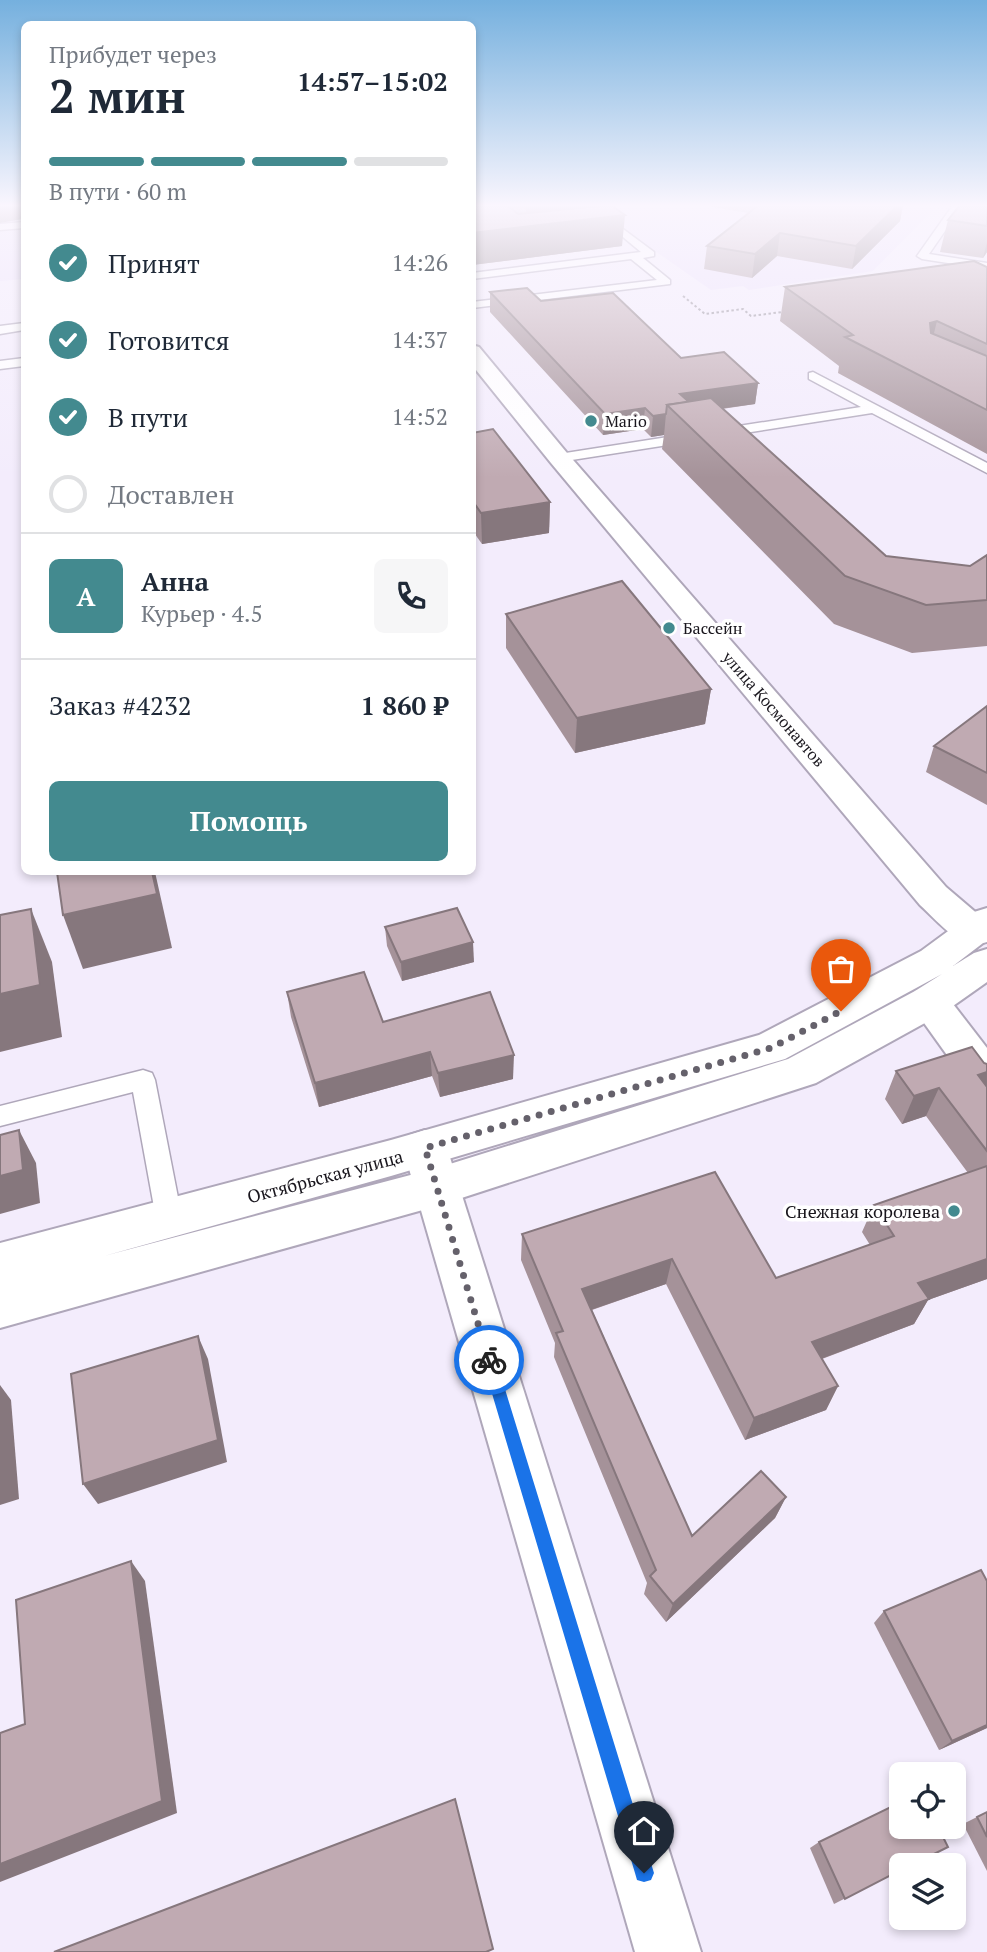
<!DOCTYPE html>
<html lang="ru">
<head>
<meta charset="utf-8">
<style>
	body { margin:0; font-family:"PT Serif",serif; background:#f6f6f7; color:#1f2937; height:100vh; display:flex; flex-direction:column; font-size:26px; white-space:nowrap }
	* { box-sizing:border-box; margin:0 }
	p { font-size:23px; color:#747a83 }
	.icon { flex:none; width:38px; height:38px; fill:none; stroke:currentColor; stroke-width:2; stroke-linecap:round; stroke-linejoin:round }
	.map { position:relative; flex:1; overflow:hidden }
	.sheet { position:absolute; left:21px; top:21px; width:455px; height:854px; display:flex; flex-direction:column; background:#fff; border-radius:10px; box-shadow:0 4px 10px #0003 }
	.sheet>* { flex:none }
	.tools { position:absolute; left:889px; top:1762px; display:grid; gap:14px }
	.tools a { display:grid; place-items:center; width:77px; height:77px; border-radius:10px; background:#fff; box-shadow:0 4px 10px #0003; font-size:35px }
	.pin { position:absolute; display:grid; place-items:center; width:60px; height:60px; color:#fff; margin:-72px -30px; border-radius:50% 50% 50% 0; rotate:-45deg; box-shadow:0 0 7px #0007 }
	.pin .icon { rotate:45deg }
	.courier { position:absolute; display:grid; place-items:center; width:70px; height:70px; margin:-35px; border:5px solid #1a73e8; border-radius:50%; background:#fff; color:#222; box-shadow:0 2px 9px #0007 }
	.head em { font-style:normal; font-weight:600 }
	.head div { display:flex; flex-direction:column-reverse }
	.head { display:flex; align-items:center; justify-content:space-between; height:119px; padding:0 28px }
	h1 { font-size:46px; font-weight:600; line-height:52px }
	.bar { display:grid; grid-template-columns:repeat(4,1fr); gap:10px 7px; align-content:center; height:84px; padding:0 28px }
	.bar i { height:9px; border-radius:5px; background:#e0e1e3 }
	.bar .active { background:#438a8f }
	.bar p { grid-column:span 4 }
	.line { display:flex; align-items:center; gap:18px; padding:0 28px; border-top:2px solid #e0e1e3 }
	.line div { flex:1 }
	.round { display:grid; place-items:center; flex:none; width:74px; height:74px; border-radius:10px; background:#f6f6f7 }
	ol { padding:0 28px; list-style:none }
	li { display:flex; align-items:center; gap:21px; height:77px }
	li p { margin-inline-start:auto }
	li .icon { padding:7px; border-radius:50%; background:#438a8f; color:#fff; stroke-width:4 }
	li:last-child { color:#747a83 }
	li i { width:38px; height:38px; border:4px solid #e0e1e3; border-radius:50% }
	.primary-button { display:flex; gap:14px; margin-top:auto; padding:14px 28px }
	.primary-button a { flex:1; height:80px; border-radius:10px; background:#438a8f; color:#fff; font-size:28px; font-weight:600; line-height:80px; text-align:center }
	.map>svg:first-child { display:block }
	.built { fill:#eadffa }
	.lines { fill:none; stroke-linecap:round; stroke-linejoin:round }
	.lane-casing { stroke:#afa7ba; stroke-width:3 }
	.street-casing { stroke:#afa7ba; stroke-width:4 }
	.secondary-casing { stroke:#afa7ba; stroke-width:4 }
	.path { stroke:#908b96; stroke-width:2; stroke-dasharray:2.5 2.5; stroke-linecap:butt }
	.lane { fill:#fff; fill-rule:evenodd }
	.street { fill:#fff; fill-rule:evenodd }
	.secondary { fill:#fff; fill-rule:evenodd }
	.wall { fill:#a59299 }
	.shaded-wall { fill:#86777d }
	.building { fill:#c0aab2; stroke:#86777d; stroke-width:2 }
	.route { fill:#1a73e8 }
	.done { stroke:#65616b; stroke-width:7; stroke-dasharray:0 12.6 }
	.poi-dot { fill:#438a8f; stroke:#fff; stroke-width:2.5 }
	.labels { text-anchor:middle; dominant-baseline:central; stroke-width:7; stroke-linejoin:round; paint-order:stroke }
	.far-poi-label { font-size:16px; fill:#19161d; stroke:#fff; text-anchor:start }
	.far-street-label { font-size:16px; fill:#19161d; stroke:#fff }
	.street-label { font-size:18px; fill:#19161d; stroke:#fff }
	.poi-label { font-size:18px; fill:#19161d; stroke:#fff; text-anchor:end }
</style>
</head>
<body>
<div class="map">
<svg width="987" height="1952" viewBox="0 0 987 1952">
	<rect width="100%" height="100%" fill="#f3ecfc"/>
	<g class="built">
		<polygon points="589,205 938,205 873,271 749,290 743,286 711,290"/>
		<polygon points="24,227 24,279 0,281 0,229"/>
	</g>
	<g class="lines">
		<defs>
			<g id="lane">
				<polygon points="953,205 963,205 929,254 987,263 987,269 922,259 917,256"/>
				<polygon points="24,222 24,228 0,230 0,224"/>
				<polygon points="619,226 654,252 654,256 643,258 670,280 670,284 472,308 472,302 657,280 631,259 472,279 472,273 641,252 617,232 596,235 591,232"/>
				<polygon points="24,323 24,330 0,334 0,326"/>
				<polygon points="24,358 24,366 0,369 0,361"/>
				<polygon points="813,372 987,463 987,473 872,413 559,462 552,458 559,454 861,407 809,379 809,373"/>
				<polygon points="143,1070 152,1073 155,1080 182,1218 178,1226 169,1230 160,1226 156,1218 133,1092 0,1126 0,1106"/>
			</g>
			<g id="street">
				<path d="M 472,345 L 479,347 L 567,453 L 946,887 L 987,922 L 987,942 C 959,950 940,923 920,905 L 551,463 L 472,365 Z"/>
				<polygon points="929,987 943,991 987,1048 987,1095 972,1090 909,1002 915,991"/>
				<polygon points="425,1130 440,1135 447,1148 701,1952 635,1952 403,1148 410,1135"/>
			</g>
			<path id="secondary" d="M 987,908 L 987,940 L 953,966 L 974,953 L 987,949 L 987,982 L 943,1013 L 816,1083 L 437,1206 L 0,1328 L 0,1243 L 391,1140 L 759,1035 L 921,951 L 974,912 ZM 942,974 L 915,991 L 788,1059 L 437,1168 L 104,1256 L 391,1176 L 785,1059 Z"/>
		</defs>
		<use href="#lane" class="lane-casing"/>
		<use href="#street" class="street-casing"/>
		<use href="#secondary" class="secondary-casing"/>
		<polyline class="path" points="683,296 705,314 743,309 751,316 782,312"/>
		<use href="#lane" class="lane"/>
		<use href="#street" class="street"/>
		<use href="#secondary" class="secondary"/>
	</g>
	<g class="wall">
		<polygon points="472,205 599,205 622,246 472,265"/>
		<polygon points="711,205 903,205 900,221 852,269 777,256 752,278 704,269 707,246 749,213 711,207"/>
		<polygon points="987,205 987,252 983,258 940,252 948,220"/>
		<polygon points="987,267 987,454 838,373 839,366 780,321 785,287"/>
		<polygon points="490,292 541,301 681,358 758,383 755,404 722,409 886,556 970,566 987,555 987,646 912,653 834,624 662,449 664,435 651,437 643,429 603,435 490,312"/>
		<polygon points="472,433 550,502 549,533 482,544 472,530"/>
		<polygon points="506,614 711,689 705,724 575,753 506,648"/>
		<polygon points="987,706 987,805 926,772 934,746"/>
		<polygon points="385,927 474,962 402,981 387,946"/>
		<polygon points="287,992 383,1022 513,1079 440,1097 432,1076 319,1107 291,1017"/>
		<polygon points="984,1063 987,1064 987,1279 928,1300 914,1324 822,1359 838,1386 826,1410 745,1440 666,1284 592,1310 692,1536 786,1497 775,1518 666,1622 644,1594 647,1583 554,1357 555,1343 521,1260 522,1234 715,1172 776,1278 870,1245 862,1232 874,1205 968,1173 926,1116 902,1124 885,1099 896,1071"/>
		<polygon points="884,1611 987,1728 939,1750 874,1623"/>
		<polygon points="987,1812 987,1871 963,1824"/>
		<polygon points="819,1842 901,1870 834,1904 810,1848"/>
	</g>
	<g class="shaded-wall">
		<polygon points="0,205 21,205 23,219 0,223"/>
		<polygon points="526,205 599,205 598,218 625,215 622,246 472,265 472,233 526,226"/>
		<polygon points="898,205 903,205 900,221 852,269 856,246"/>
		<polygon points="780,233 777,256 752,278 755,254"/>
		<polygon points="987,242 987,252 983,258"/>
		<polygon points="937,321 928,357 930,323"/>
		<polygon points="758,383 755,404 696,412 680,394"/>
		<polygon points="645,408 643,429 603,435 605,414"/>
		<polygon points="666,414 664,435 651,437 653,416"/>
		<polygon points="550,502 549,533 482,544 481,513"/>
		<polygon points="711,689 705,724 575,753 577,718"/>
		<polygon points="152,872 155,872 172,948 83,969 63,915"/>
		<polygon points="31,909 52,962 62,1037 0,1052 0,994"/>
		<polygon points="473,942 474,962 402,981 401,962"/>
		<polygon points="430,1052 432,1076 319,1107 315,1083"/>
		<polygon points="514,1055 513,1079 440,1097 438,1073"/>
		<polygon points="987,1072 987,1090 978,1075"/>
		<polygon points="939,1088 926,1116 902,1124 914,1096"/>
		<polygon points="19,1130 36,1163 40,1203 0,1214 0,1176"/>
		<polygon points="672,1259 666,1284 579,1314 582,1289"/>
		<polygon points="987,1259 987,1279 928,1300 914,1324 802,1366 812,1342 918,1283"/>
		<polygon points="198,1336 208,1359 227,1462 98,1504 83,1484"/>
		<polygon points="0,1385 11,1400 19,1499 0,1505"/>
		<polygon points="838,1386 826,1410 745,1440 754,1418"/>
		<polygon points="786,1497 775,1518 666,1622 673,1604"/>
		<polygon points="131,1561 145,1581 177,1813 0,1882 0,1864"/>
		<polygon points="987,1725 987,1728 939,1750 952,1741"/>
	</g>
	<g class="building">
		<polygon points="472,205 507,205 518,214 611,205 625,215 472,233"/>
		<polygon points="759,205 898,205 856,246 780,233 755,254 707,246"/>
		<polygon points="960,205 987,205 987,226 948,220"/>
		<polygon points="974,261 987,267 987,344 937,321 930,323 931,333 987,356 987,410 845,337 853,335 785,287"/>
		<polygon points="527,288 541,301 613,293 681,358 724,352 758,383 680,394 689,402 667,405 666,414 653,416 645,408 605,414 490,292"/>
		<polygon points="711,398 886,556 970,566 987,555 987,600 926,605 845,576 667,405"/>
		<polygon points="493,429 550,502 481,513 472,500 472,433"/>
		<polygon points="622,581 711,689 577,718 506,614"/>
		<polygon points="987,706 987,773 934,746"/>
		<polygon points="57,872 152,872 157,894 63,915"/>
		<polygon points="457,908 473,942 401,962 385,927"/>
		<polygon points="31,909 40,985 0,994 0,915"/>
		<polygon points="364,972 383,1022 490,992 514,1055 438,1073 430,1052 315,1083 287,992"/>
		<polygon points="972,1047 984,1063 987,1064 987,1072 978,1075 987,1087 987,1151 939,1088 914,1096 896,1071"/>
		<polygon points="19,1130 23,1170 0,1176 0,1135"/>
		<polygon points="987,1166 987,1259 918,1283 929,1299 812,1342 838,1386 754,1418 672,1259 582,1289 692,1536 761,1471 786,1497 673,1604 650,1576 656,1570 556,1333 563,1331 522,1234 715,1172 776,1278 894,1236 874,1205"/>
		<polygon points="198,1336 218,1440 83,1484 71,1374"/>
		<polygon points="131,1561 162,1801 0,1864 0,1733 25,1724 16,1600"/>
		<polygon points="981,1570 987,1581 987,1725 952,1741 884,1611"/>
		<polygon points="455,1799 493,1949 486,1952 54,1952"/>
		<polygon points="901,1802 901,1827 938,1827 948,1847 910,1866 901,1866 901,1870 845,1899 819,1842"/>
		<polygon points="987,1812 987,1837 977,1817"/>
	</g>
	<linearGradient id="sky" x2="0" y2="1"><stop stop-color="#75b0de"/><stop offset="0.43" stop-color="#faf6fe"/><stop offset="1" stop-color="#faf6fe" stop-opacity="0"/></linearGradient>
	<rect width="987" height="478" fill="url(#sky)"/>
	<polygon class="route" points="489,1353 496,1360 654,1873 651,1880 644,1882 637,1880 635,1873 482,1360"/>
	<g class="lines">
		<polyline class="done" points="489,1360 425,1148 771,1048 841,1011"/>
	</g>
	<g class="poi-dot">
		<circle cx="591" cy="421" r="7"/>
		<circle cx="669" cy="628" r="7"/>
		<circle cx="954" cy="1211" r="7"/>
	</g>
	<g class="labels">
		<g class="far-poi-label">
			<text x="605" y="421">Mario</text>
			<text x="683" y="628">Бассейн</text>
		</g>
		<g class="far-street-label">
			<text transform="translate(774 709) rotate(49)">улица Космонавтов</text>
		</g>
		<g class="street-label">
			<text transform="translate(325 1176) rotate(-15)">Октябрьская улица</text>
		</g>
		<g class="poi-label">
			<text x="940" y="1211">Снежная королева</text>
		</g>
	</g>
</svg>
<div class="tools">
<a><svg class="icon" aria-label="locate" viewBox="0 0 24 24"><circle cx="12" cy="12" r="6"/><path d="M12 2v4M12 18v4M2 12h4M18 12h4"/></svg></a>
<a><svg class="icon" aria-label="layers" viewBox="0 0 24 24"><path d="M12 4l9 5-9 5-9-5zM3 14l9 5 9-5"/></svg></a>
</div>
<div class="pin" style="left:841px;top:1011px;background:#ea580c"><svg class="icon" aria-label="bag" viewBox="0 0 24 24"><path d="M5 8h14l-1 12H6zM9 8a3 3 0 0 1 6 0"/></svg></div>
<div class="pin" style="left:644px;top:1873px;background:#1f2937"><svg class="icon" aria-label="home" viewBox="0 0 24 24"><path d="M3 11l9-7 9 7M6 9v11h12V9"/></svg></div>
<div class="courier" style="left:489px;top:1360px"><svg class="icon" aria-label="bike" viewBox="0 0 24 24"><circle cx="6" cy="16" r="4"/><circle cx="18" cy="16" r="4"/><path d="M6 16l4-8h5l3 8M10 8l3 8H6M13 5h3"/></svg></div>
<section class="sheet">
<div class="head"><div><h1>2 мин</h1><p>Прибудет через</p></div><em>14:57–15:02</em></div>
<div class="bar"><i class="active"></i><i class="active"></i><i class="active"></i><i></i><p>В пути · 60 m</p></div>
<ol>
<li><svg class="icon" aria-label="check" viewBox="0 0 24 24"><path d="M5 12l5 5 9-10"/></svg>Принят<p>14:26</p></li>
<li><svg class="icon" aria-label="check" viewBox="0 0 24 24"><path d="M5 12l5 5 9-10"/></svg>Готовится<p>14:37</p></li>
<li><svg class="icon" aria-label="check" viewBox="0 0 24 24"><path d="M5 12l5 5 9-10"/></svg>В пути<p>14:52</p></li>
<li><i></i>Доставлен</li>
</ol>
<div class="line" style="height:126px"><b class="round" style="background:#438a8f;color:#fff">А</b><div><b>Анна</b><p>Курьер · 4.5</p></div><a class="round"><svg class="icon" aria-label="phone" viewBox="0 0 24 24"><path d="M5 4h4l2 5-3 2q2 4 5 5l2-3 5 2v4C11 20 4 13 5 4z"/></svg></a></div>
<div class="line" style="height:91px"><div>Заказ #4232</div><b>1 860 ₽</b></div>
<div class="primary-button"><a>Помощь</a></div>
</section>
</div>
</body>
</html>
